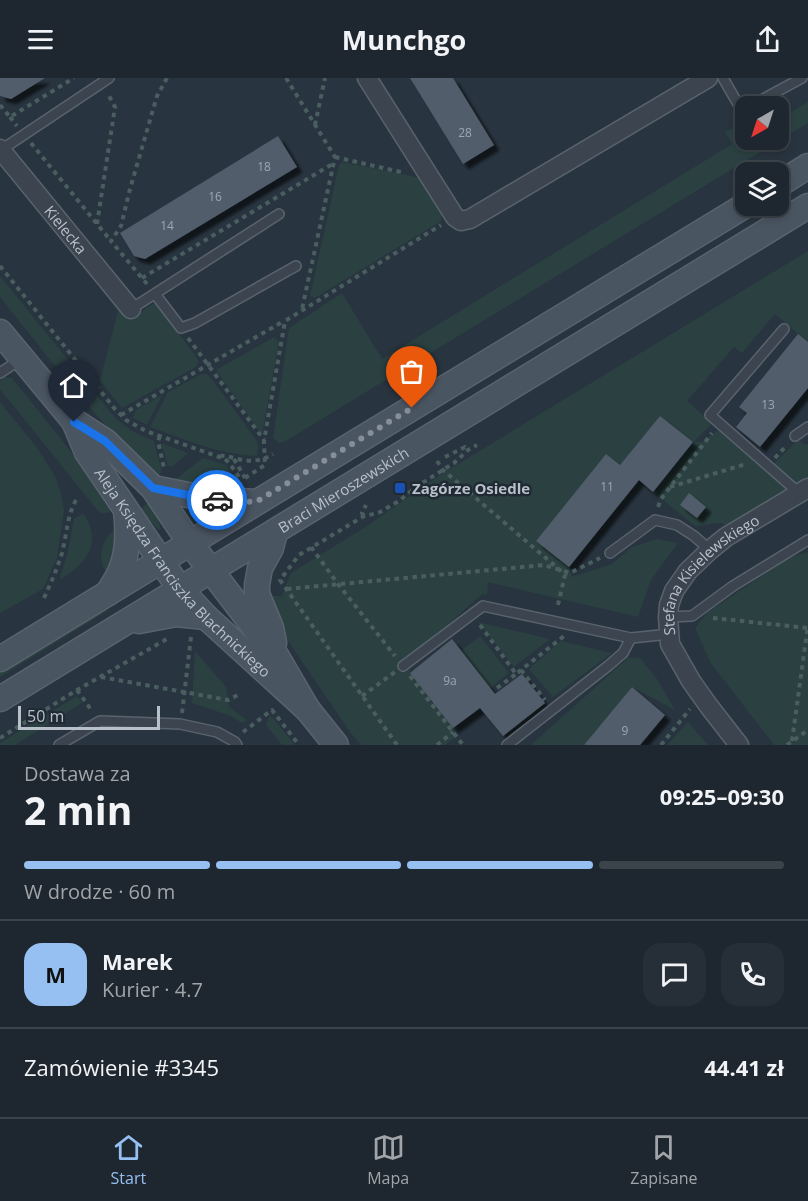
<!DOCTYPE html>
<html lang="pl">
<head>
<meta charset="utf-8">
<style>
	body { margin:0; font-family:"Open Sans",sans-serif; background:#262f37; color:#f1f3f6; height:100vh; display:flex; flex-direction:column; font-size:22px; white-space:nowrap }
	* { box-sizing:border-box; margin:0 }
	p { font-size:20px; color:#a1a5aa }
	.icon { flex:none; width:33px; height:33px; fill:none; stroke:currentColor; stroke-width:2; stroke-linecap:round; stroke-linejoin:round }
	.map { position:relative; height:667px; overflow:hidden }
	.details { display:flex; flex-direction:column; background:#1e272f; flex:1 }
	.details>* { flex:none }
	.needle { width:39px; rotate:219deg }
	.buttons { position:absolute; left:735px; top:18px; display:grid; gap:12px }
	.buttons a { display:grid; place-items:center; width:54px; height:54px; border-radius:12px; background:#1e272f; box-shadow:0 3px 9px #0003,0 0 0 2px #3c444b; font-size:30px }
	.scale { position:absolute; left:18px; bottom:15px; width:142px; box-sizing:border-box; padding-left:6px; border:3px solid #b8c0ca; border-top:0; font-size:16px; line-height:21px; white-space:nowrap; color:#b8c0ca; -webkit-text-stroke:4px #202a34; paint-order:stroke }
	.pin { position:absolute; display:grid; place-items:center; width:51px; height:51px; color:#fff; margin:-62px -26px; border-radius:50% 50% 50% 0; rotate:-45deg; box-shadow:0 0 6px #0007 }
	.pin .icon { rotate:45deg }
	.courier { position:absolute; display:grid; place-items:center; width:60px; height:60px; margin:-30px; border:4px solid #1a73e8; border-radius:50%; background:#fff; color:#222; box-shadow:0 2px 8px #0007 }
	.headline em { font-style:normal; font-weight:700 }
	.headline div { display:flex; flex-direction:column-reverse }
	.headline { display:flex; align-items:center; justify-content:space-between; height:102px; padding:0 24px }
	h1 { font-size:39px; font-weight:700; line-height:45px }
	.bar { display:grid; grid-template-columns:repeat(4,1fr); gap:9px 6px; align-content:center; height:72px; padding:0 24px }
	.bar i { height:8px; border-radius:4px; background:#3c444b }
	.bar .selected { background:#96c0f1 }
	.bar p { grid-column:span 4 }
	.line { display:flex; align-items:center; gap:15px; padding:0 24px; border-top:2px solid #3c444b }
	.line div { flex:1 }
	.round { display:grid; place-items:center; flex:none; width:63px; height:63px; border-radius:18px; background:#262f37 }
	header { display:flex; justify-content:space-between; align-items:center; height:78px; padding:0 24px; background:#1e272f; font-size:27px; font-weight:700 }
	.tabs { display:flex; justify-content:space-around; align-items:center; height:84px; border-top:2px solid #3c444b; background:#1e272f; font-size:16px; color:#a1a5aa }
	.tabs a { display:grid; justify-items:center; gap:3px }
	.tabs .selected { color:#96c0f1 }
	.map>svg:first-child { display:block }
	.green { fill:#2b4141 }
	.building { fill:#515d6a; filter:url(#shadow) }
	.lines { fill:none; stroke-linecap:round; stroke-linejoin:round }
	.lane-casing { stroke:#59636d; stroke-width:12 }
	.street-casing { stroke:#59636d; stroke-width:21 }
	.secondary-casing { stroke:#59636d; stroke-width:27 }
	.path { stroke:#4a5e5f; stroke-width:4; stroke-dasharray:4.5 4.5; stroke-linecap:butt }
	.lane { stroke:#3c454f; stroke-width:9 }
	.street { stroke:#3c454f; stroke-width:18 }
	.secondary { stroke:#4a5562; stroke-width:24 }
	.done { stroke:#868f99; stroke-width:6; stroke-dasharray:0 10.8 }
	.route { stroke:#1a73e8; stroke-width:8 }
	.transit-dot { fill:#1a4fb4; stroke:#202a34; stroke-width:2 }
	.labels { text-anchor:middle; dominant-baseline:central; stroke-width:5; stroke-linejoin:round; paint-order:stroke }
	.number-label { font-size:12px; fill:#9ea7b2 }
	.street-label { font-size:15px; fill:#b8c0ca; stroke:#202a34 }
	.poi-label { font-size:15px; font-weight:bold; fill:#b8c0ca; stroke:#202a34; text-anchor:start }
</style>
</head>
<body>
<header><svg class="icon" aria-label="menu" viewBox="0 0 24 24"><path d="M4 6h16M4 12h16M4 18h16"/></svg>Munchgo<svg class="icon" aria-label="share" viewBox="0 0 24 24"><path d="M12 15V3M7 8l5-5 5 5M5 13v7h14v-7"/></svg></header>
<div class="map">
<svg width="808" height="667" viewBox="0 0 808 667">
	<defs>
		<filter id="shadow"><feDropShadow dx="5.5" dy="5.5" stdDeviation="1.5" flood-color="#0009"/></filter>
	</defs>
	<rect width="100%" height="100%" fill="#28343f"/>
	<g class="green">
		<polygon points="808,24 808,45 284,364 279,365 273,360 289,250 342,215 382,281 732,66 725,54 735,49 742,62 745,60 746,62 778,62 779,41"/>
		<polygon points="342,84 426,101 442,130 441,143 315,220 310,218 339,87"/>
		<polygon points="808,173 808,264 775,236 742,275 734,269 687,323 712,345 694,364 702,364 718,352 768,392 798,362 806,367 808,366 808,402 731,450 721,445 695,448 653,414 693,364 660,338 620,387 606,376 536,463 569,489 572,499 612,486 632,469 657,461 678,465 651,502 638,539 488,504 487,517 482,516 408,583 410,595 453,650 457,658 445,667 361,667 350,654 282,554 266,518 282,518 291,495 367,448 440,397"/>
		<path d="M 0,198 L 111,335 C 125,350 135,355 154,363 L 162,394 L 158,398 C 97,345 50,281 0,219 Z"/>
		<polygon points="156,224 199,283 196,289 122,330 100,303 119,229 130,241"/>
		<polygon points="274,259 279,264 262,357 216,292"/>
		<path d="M 202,296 L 207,296 L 214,304 L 257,363 L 258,370 L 257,378 C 220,377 184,361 150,349 L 168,314 Z"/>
		<path d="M 5,299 L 12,300 L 80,385 L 113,432 C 108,435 104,437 98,433 L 0,311 L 0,303 Z"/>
		<polygon points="162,317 147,347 133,340 136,332"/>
		<polygon points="0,324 38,371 55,398 61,415 64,432 57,480 43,511 0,535"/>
		<polygon points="161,365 188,375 173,388 168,388"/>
		<polygon points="203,380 226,387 239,408 206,412 172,404"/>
		<polygon points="149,424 156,436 161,451 159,452 139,432"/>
		<path d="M 83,435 C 103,465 88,484 61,501 L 60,499 L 67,477 L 74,441 Z"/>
		<path d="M 121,446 L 111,488 L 105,493 C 95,474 105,457 121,446 Z"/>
		<polygon points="808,474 808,667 774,667 710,584 695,550 707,535 788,480"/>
		<polygon points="105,530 107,533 0,599 0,594"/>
		<polygon points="478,544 550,561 514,589"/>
		<polygon points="480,558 509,595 490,610 461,573"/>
		<polygon points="561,563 612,575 553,619 529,591"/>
		<polygon points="195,573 226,609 229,629 247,642 242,645 231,638 192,625"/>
		<polygon points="628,580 640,580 657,601 675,632 632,609 584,667 531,667"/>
		<polygon points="77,618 82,625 15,667 0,667 0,665"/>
		<polygon points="269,638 273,640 295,667 282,667 266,647"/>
		<polygon points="688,644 708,667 667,667"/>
	</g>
	<g class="building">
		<polygon points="0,0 45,0 11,21 0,18"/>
		<polygon points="410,0 453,0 494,67 463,86"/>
		<polygon points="278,58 297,89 145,181 134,178 120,155"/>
		<polygon points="798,256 808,264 808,310 760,369 736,349 747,335 739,329"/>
		<polygon points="660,338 693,364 653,414 639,402 569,489 536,463 606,376 620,387"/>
		<polygon points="689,415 706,429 697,440 680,427"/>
		<polygon points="452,561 495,616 522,596 545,625 503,658 480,630 453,650 410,595"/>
		<polygon points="632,609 665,637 640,667 584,667"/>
	</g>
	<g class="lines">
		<defs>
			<g id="lane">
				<polyline points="723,0 742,33 746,31"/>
				<polyline points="750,28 802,0"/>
				<polyline points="1,72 109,0"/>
				<polyline points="155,216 181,250 195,245 296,188"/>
				<polyline points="131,231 279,136"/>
				<polyline points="784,251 710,337 799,415"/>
				<polyline points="0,295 21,281"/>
				<polyline points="795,358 808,349"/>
				<polyline points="610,475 655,442 677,447 694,458 710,472"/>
				<polyline points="668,539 692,538 733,508 808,462"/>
				<polyline points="403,588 483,528 631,560 670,556"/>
				<polyline points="59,667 100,643 180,646 217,654 235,664 237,667"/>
				<polyline points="507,667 608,588 623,575 631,560"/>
			</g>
			<g id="street">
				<polyline points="367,0 455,139 461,143 470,141 708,0"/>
				<path id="s1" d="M 0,71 L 131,231"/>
				<path id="s2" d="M 739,667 L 708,627 L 691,603 L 670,566 L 668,539 L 669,527 L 674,513 L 688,493 L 710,472 L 726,459 L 808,410"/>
			</g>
			<g id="secondary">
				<polyline points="778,107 808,88"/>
				<path id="s3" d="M 0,254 L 74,343 L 87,374 L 180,511 L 206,539 L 308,632"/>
				<polyline points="74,343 105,363 153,410 190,465 277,579 308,632 336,667"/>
				<polyline points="153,410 208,421 256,424"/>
				<path d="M 108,515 C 112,508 117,501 120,494 C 129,474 128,453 126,432"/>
				<polyline points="139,543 176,536 206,539"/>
				<polyline points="274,565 271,550 257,516 257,507 260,490 271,470 275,454"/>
				<path d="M 0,581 C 248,429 497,279 746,127"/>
				<path id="s4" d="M 0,621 L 808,128"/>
			</g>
		</defs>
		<use href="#lane" class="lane-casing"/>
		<use href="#street" class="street-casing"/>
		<use href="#secondary" class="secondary-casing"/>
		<g class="path">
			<polyline points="286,0 335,79 302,231"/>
			<polyline points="0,27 10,39 74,0"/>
			<polyline points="10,39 17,48"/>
			<polyline points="315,47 325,0"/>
			<polyline points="31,65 111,163"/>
			<polyline points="335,79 405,95"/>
			<polyline points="97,146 115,29 108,16"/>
			<polyline points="0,188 114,330 126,342 146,353 225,381 230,386 241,402"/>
			<polyline points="142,200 334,85"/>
			<polyline points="147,206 111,163 121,148 130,111 157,18 167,0"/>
			<polyline points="188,260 264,362"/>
			<polyline points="121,337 284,243"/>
			<polyline points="160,358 158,363 164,390"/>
			<path d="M 220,378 C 226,377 229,379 234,380 C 248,384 261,384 273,376"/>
			<polyline points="445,379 465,369 468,372"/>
			<polyline points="775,380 786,368"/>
			<polyline points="234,381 245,400"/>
			<polyline points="437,383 443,392 561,493 565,497 557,531"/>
			<polyline points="245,400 265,387 264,363 285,243 441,147"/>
			<polyline points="670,409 746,386"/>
			<polyline points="658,429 661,421 712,355"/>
			<polyline points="364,438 362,435 366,427"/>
			<polyline points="311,469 338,506 395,578"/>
			<polyline points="287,511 544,487 570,495 600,480"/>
			<path d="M 44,520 C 51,505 57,491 62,475 C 67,456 67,435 78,419"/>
			<polyline points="713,540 808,550"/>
			<polyline points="480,547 516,596 564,558"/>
			<polyline points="521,592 545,622"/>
			<polyline points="410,598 463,667"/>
			<polyline points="101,599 228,622 238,617"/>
			<polyline points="497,610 516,596"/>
			<polyline points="77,612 92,633"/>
			<polyline points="362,618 395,594"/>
			<polyline points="182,635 191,559"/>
			<polyline points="243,654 272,632 299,667"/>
			<polyline points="0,660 77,612 167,561"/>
			<polyline points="792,663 808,547"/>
			<polyline points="397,667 280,502 299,477 364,438 378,435 399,423 416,409 454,385 468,372 477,367"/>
			<polyline points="437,667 453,654"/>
			<polyline points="661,667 690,631"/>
			<polyline points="787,667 808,652"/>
		</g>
		<use href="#lane" class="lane"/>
		<use href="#street" class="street"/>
		<use href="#secondary" class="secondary"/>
	</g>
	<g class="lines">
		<polyline class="done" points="217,422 256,424 412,330"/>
		<polyline class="route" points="74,344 105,363 153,410 208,421 217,422"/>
	</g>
	<rect class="transit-dot" x="394" y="404" width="12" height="12" rx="3"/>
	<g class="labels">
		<g class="number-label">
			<text x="465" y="54">28</text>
			<text x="264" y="88">18</text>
			<text x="215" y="118">16</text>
			<text x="167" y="147">14</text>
			<text x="768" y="326">13</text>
			<text x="607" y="408">11</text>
			<text x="450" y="602">9a</text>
			<text x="625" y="652">9</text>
		</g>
		<g class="street-label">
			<text stroke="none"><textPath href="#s1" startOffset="104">Kielecka</textPath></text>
			<text stroke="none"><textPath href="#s4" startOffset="402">Braci Mieroszewskich</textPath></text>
			<text stroke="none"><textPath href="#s3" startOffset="304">Aleja Księdza Franciszka Blachnickiego</textPath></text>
			<text stroke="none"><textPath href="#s2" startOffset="210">Stefana Kisielewskiego</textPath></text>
		</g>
		<g class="poi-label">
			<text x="412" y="410">Zagórze Osiedle</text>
		</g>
	</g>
</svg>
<div class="buttons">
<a><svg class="needle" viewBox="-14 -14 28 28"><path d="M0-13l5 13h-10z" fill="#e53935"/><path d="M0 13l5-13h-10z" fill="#a1a5aa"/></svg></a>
<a><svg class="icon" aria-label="layers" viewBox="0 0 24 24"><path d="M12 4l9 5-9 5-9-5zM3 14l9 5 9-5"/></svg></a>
</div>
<div class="scale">50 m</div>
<div class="pin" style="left:412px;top:330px;background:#ea580c"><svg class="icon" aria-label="bag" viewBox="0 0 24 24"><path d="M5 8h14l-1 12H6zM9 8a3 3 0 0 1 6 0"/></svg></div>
<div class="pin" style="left:74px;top:344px;background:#1f2937"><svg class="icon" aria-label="home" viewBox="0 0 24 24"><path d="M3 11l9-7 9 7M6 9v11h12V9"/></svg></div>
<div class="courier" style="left:217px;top:422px"><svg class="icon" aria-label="car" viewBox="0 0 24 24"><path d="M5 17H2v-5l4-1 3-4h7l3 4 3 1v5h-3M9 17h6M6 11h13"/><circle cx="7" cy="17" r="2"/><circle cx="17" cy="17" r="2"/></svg></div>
</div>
<section class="details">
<div class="headline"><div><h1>2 min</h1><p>Dostawa za</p></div><em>09:25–09:30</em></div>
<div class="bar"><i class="selected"></i><i class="selected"></i><i class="selected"></i><i></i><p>W drodze · 60 m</p></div>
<div class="line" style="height:108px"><b class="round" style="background:#96c0f1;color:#111">M</b><div><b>Marek</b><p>Kurier · 4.7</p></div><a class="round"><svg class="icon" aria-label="chat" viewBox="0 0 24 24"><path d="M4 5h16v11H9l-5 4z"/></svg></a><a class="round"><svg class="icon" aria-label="phone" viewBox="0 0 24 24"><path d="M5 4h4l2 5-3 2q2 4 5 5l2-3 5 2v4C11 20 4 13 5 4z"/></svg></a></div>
<div class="line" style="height:78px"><div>Zamówienie #3345</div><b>44.41 zł</b></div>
</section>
<nav class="tabs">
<a class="selected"><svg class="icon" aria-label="home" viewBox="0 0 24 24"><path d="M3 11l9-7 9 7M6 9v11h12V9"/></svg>Start</a>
<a><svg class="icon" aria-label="map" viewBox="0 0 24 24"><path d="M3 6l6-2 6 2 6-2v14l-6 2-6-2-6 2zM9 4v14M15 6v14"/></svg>Mapa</a>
<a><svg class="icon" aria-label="saved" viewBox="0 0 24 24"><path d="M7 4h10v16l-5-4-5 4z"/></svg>Zapisane</a>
</nav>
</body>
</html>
